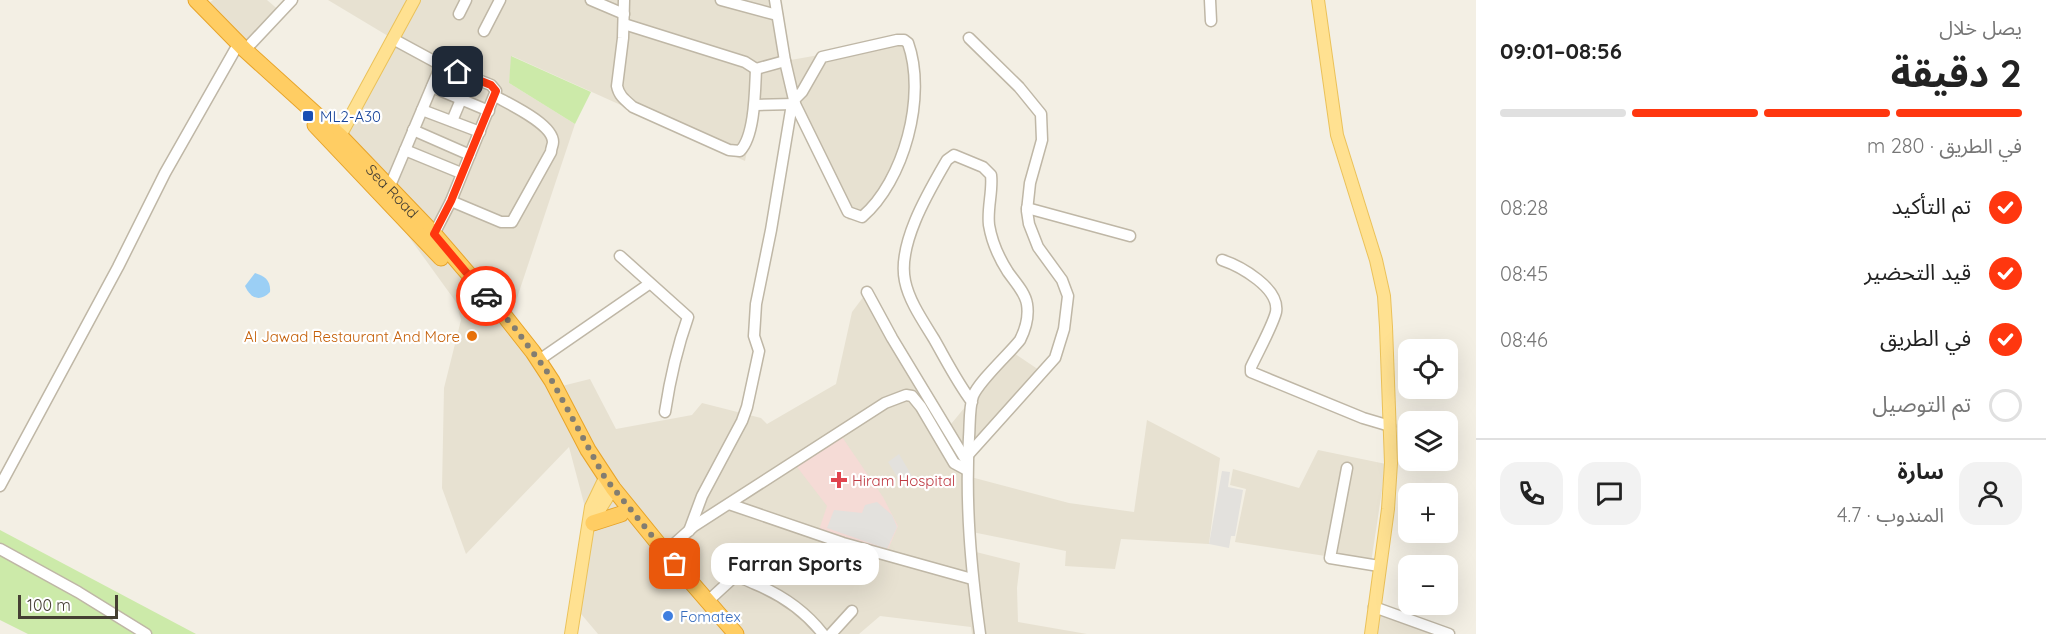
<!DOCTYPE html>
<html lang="ar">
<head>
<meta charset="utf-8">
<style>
	body { margin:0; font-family:Quicksand,"Noto Sans Arabic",sans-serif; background:#f2f2f2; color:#222; direction:rtl; height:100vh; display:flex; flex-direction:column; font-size:22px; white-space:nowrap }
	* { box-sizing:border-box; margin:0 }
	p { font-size:20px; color:#767676 }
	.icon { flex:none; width:33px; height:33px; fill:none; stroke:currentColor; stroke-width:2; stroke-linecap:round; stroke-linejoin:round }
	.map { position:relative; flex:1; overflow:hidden; direction:ltr }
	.details { display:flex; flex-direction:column; background:#fff; width:570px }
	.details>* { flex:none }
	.tools { position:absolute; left:1398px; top:339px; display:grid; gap:12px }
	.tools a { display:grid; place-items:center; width:60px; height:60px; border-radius:12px; background:#fff; box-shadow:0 6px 24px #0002; font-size:30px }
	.scale { position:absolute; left:18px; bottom:15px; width:100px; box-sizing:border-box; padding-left:6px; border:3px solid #453f33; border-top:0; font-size:16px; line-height:21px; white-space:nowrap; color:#453f33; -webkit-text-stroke:4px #fff; paint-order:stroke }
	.pin { position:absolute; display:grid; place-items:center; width:51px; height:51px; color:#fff; margin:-26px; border-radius:12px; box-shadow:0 3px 9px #0006 }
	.courier { position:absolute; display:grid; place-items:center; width:60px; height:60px; margin:-30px; border:4px solid #ff370f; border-radius:50%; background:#fff; color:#222; box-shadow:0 2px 8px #0007 }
	.bubble { position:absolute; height:42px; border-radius:18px; background:#fff; box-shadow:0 6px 24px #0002; font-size:20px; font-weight:700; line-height:42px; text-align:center; direction:rtl }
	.head em { font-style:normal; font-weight:700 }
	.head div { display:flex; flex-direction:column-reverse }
	.head { display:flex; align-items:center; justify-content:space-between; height:102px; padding:0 24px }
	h1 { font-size:39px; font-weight:700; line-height:45px }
	.bar { display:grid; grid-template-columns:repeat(4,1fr); gap:9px 6px; align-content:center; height:72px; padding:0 24px }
	.bar i { height:8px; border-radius:4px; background:#e0e0e0 }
	.bar .current { background:#ff370f }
	.bar p { grid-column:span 4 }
	.line { display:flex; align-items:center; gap:15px; padding:0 24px; border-top:2px solid #e0e0e0 }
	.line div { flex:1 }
	.round { display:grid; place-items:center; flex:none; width:63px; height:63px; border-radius:18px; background:#f2f2f2 }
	ol { padding:0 24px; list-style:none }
	li { display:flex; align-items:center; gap:18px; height:66px }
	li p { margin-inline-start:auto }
	li .icon { padding:6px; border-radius:50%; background:#ff370f; color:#fff; stroke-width:4 }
	li:last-child { color:#767676 }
	li i { width:33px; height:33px; border:3px solid #e0e0e0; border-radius:50% }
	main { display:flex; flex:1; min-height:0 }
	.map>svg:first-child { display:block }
	.residential { fill:#e7e1d1 }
	.medical { fill:#f5dbd6 }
	.green { fill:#cceaa9 }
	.parking { fill:#e3e1dd }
	.water { fill:#9bcff5 }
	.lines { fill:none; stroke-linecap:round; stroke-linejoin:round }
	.minor-casing { stroke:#bfb7a6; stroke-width:13 }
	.major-casing { stroke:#ebc25a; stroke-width:14 }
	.highway-casing { stroke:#e7a42a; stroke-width:17 }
	.minor { stroke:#fff; stroke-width:10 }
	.major { stroke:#ffe191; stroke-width:12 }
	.highway { stroke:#ffcd63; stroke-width:15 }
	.done { stroke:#827d71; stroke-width:6; stroke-dasharray:0 10.8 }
	.route { stroke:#ff370f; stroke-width:8 }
	.transit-dot { fill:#1a4fb4; stroke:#fff; stroke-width:2 }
	.food-dot { fill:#e8710a; stroke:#fff; stroke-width:2 }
	.health-dot { fill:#e0444e; stroke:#fff; stroke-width:2 }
	.shop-dot { fill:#3f7fe0; stroke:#fff; stroke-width:2 }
	.labels { text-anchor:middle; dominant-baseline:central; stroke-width:4.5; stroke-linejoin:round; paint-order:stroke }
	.transit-label { font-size:15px; fill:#164399; stroke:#fff; text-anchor:start }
	.street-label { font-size:15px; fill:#453f33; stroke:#fff }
	.food-label { font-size:15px; fill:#c56008; stroke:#fff; text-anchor:end }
	.health-label { font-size:15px; fill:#be3a42; stroke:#fff; text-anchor:start }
	.shop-label { font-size:15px; fill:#366cbe; stroke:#fff; text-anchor:start }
</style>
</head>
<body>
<main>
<section class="details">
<div class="head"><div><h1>2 دقيقة</h1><p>يصل خلال</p></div><em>08:56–09:01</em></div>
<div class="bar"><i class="current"></i><i class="current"></i><i class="current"></i><i></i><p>في الطريق · 280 m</p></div>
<ol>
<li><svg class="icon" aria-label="check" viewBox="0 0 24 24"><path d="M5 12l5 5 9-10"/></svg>تم التأكيد<p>08:28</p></li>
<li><svg class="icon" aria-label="check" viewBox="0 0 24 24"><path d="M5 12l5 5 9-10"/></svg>قيد التحضير<p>08:45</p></li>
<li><svg class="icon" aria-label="check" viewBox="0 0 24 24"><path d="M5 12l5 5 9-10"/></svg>في الطريق<p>08:46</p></li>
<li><i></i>تم التوصيل</li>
</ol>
<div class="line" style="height:108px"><a class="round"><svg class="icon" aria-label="person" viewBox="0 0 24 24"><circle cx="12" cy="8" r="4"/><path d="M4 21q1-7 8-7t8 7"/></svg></a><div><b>سارة</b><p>المندوب · 4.7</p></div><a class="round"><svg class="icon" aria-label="chat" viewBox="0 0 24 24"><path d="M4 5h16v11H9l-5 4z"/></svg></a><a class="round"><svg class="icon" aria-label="phone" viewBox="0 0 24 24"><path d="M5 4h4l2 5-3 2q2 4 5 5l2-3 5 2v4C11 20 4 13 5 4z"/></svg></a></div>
</section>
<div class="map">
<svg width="1476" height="634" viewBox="0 0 1476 634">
	<rect width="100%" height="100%" fill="#f3efe4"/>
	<g class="residential">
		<polygon points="213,0 267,0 281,12 247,46 203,7"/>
		<polygon points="328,0 775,0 785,61 904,40 911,85 905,151 863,218 848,220 792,104 756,105 745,161 512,56 509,83 575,124 511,316 562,386 590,379 616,429 692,415 702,403 761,418 767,424 836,384 852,312 867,292 947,429 1011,351 1042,372 968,455 967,476 1069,503 1134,512 1147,420 1220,458 1209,544 1121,539 1115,569 1065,566 1066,551 972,532 972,551 1020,563 1017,588 1018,622 1087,634 972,634 971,627 880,616 859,634 598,634 576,608 590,526 569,447 466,554 442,488 444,388 461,320 456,302 409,237 332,144 393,39"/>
		<polygon points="1318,450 1386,464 1371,563 1235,542 1246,489 1230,485 1233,469 1299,488"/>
		<polygon points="1381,609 1453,634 1376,634"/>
	</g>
	<polygon class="medical" points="840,434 883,497 898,526 887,552 819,530 827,506 794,463"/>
	<g class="green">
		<polygon points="511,56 591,92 575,124 509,83"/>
		<polygon points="0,530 196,634 28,634 0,620"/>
	</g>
	<g class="parking">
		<polygon points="899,454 915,481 904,488 888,462"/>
		<polygon points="1222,471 1230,472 1228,487 1243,490 1235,536 1231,536 1229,548 1209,544"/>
		<polygon points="877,502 892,515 897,527 887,549 827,528 834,510 862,513 865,505"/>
	</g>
	<path class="water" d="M 255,273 C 265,276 271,281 270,292 C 260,302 251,299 245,286 Z"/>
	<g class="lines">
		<defs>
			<g id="minor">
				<polyline points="591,0 624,14"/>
				<path d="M 624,0 L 623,38 L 617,86 C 619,96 625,100 633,107 L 729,150 L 740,151 C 755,136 755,90 756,69"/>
				<polyline points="721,0 777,15"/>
				<path d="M 775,0 L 785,61 L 795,104 L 848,212 L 862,217 C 904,181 927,96 908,43 L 904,40 L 897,40 L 822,57 L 802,92 L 794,100"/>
				<polyline points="1210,0 1211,21"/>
				<polyline points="459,14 466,0"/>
				<polyline points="624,24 745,62 756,69"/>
				<polyline points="484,31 500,0"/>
				<polyline points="393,39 441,65 491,85 496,91 451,201 434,234"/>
				<polyline points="245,50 292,0"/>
				<polyline points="756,69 785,61"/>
				<polyline points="432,87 489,111"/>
				<polyline points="756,105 795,104"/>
				<polyline points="422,110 480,132"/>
				<polyline points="452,121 470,78"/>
				<polyline points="413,130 470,155"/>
				<polyline points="405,150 461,173"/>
				<polyline points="389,188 441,65"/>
				<path d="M 451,201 L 501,222 L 512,222 L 551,152 C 551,148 553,145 553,142 C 553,124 509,104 495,96"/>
				<polyline points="1027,208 1130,236"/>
				<path d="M 620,256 L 688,317 C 677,348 670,379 665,412"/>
				<path d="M 1222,260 C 1240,266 1280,288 1276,312 C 1273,325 1257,354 1251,367 L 1251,372 L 1363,418 L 1390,426"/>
				<polyline points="867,292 892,338 967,462"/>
				<polyline points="539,360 649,284"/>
				<path d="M 972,402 C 957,382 946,360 934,339 C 923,321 909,301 905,281 C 897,244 929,191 947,160 L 954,155 L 983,167 L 991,175 C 993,191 987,208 989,225 C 992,243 999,258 1008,272 C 1015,282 1025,292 1027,304 C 1029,316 1025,330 1020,340 C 1009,354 979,381 973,396 C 969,408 970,424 969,437 C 965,504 971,568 980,634"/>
				<polyline points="968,455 1055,358 1064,329 1068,296 1062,280 1038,247 1029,224 1027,211 1030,183 1042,140 1041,114 1019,87 969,38"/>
				<polyline points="1347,468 1330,558 1379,566"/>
				<polyline points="0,486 118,267 165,173 236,48"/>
				<polyline points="729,504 843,543 972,579"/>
				<polyline points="689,531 702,496 742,421 747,407 759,351 754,336 756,304 771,230 792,104"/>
				<polyline points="0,549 78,592 146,634"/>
				<polyline points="665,552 694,526 885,403 906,395 912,396 921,407 954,463 967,470"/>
				<path d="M 708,601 L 733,578 C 741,576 748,581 755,584 C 782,595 805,611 823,634"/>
				<polyline points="1374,607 1449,634"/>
				<polyline points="831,634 852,611"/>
			</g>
			<g id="major">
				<polyline points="1318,0 1337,135 1376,260 1384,296 1386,327 1391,463 1388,509 1371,634"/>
				<polyline points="335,141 340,136 414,0"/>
				<polyline points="590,525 613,488"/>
				<polyline points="571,634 591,507 605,478"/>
			</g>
			<g id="highway">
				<path id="s1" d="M 196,0 L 245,50 L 340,136 L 434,234 L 503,314 L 533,352 L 552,381 L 588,450 L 613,488 L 665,552 L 736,634"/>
				<polyline points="315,125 441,258"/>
				<polyline points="593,523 621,514"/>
			</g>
		</defs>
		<use href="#minor" class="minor-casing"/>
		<use href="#major" class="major-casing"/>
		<use href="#highway" class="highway-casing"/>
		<use href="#minor" class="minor"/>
		<use href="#major" class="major"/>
		<use href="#highway" class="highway"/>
	</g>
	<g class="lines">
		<polyline class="done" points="486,296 514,327 546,370 605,478 675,564"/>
		<polyline class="route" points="458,72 491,85 496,91 451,201 434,234 486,296"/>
	</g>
	<rect class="transit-dot" x="302" y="110" width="12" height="12" rx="3"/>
	<circle class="food-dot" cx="472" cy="336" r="6"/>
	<path class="health-dot" d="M836 471h6v6h6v6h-6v6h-6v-6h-6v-6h6z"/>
	<circle class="shop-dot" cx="668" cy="616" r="6"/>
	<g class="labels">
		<g class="transit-label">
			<text x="320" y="116">ML2-A30</text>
		</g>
		<g class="street-label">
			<text stroke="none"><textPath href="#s1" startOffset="274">Sea Road</textPath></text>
		</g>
		<g class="food-label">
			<text x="460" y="336">Al Jawad Restaurant And More</text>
		</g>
		<g class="health-label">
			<text x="852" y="480">Hiram Hospital</text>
		</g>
		<g class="shop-label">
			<text x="680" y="616">Fomatex</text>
		</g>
	</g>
</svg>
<div class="tools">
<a><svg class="icon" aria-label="locate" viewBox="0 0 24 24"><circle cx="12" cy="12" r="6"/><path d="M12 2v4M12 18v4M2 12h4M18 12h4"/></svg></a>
<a><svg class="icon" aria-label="layers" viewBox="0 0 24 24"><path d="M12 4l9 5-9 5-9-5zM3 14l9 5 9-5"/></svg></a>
<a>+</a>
<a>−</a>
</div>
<div class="scale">100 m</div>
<div class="pin" style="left:675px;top:564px;background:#ea580c"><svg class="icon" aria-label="bag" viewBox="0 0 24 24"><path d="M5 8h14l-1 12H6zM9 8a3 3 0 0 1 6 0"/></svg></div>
<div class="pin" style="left:458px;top:72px;background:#1f2937"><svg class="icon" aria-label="home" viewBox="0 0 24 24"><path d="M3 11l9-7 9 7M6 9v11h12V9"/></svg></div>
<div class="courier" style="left:486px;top:296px"><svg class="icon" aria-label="car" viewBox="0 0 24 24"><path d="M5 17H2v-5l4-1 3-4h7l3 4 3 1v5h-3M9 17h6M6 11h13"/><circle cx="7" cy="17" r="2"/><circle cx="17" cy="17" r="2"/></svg></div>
<div class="bubble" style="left:711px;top:543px;width:168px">Farran Sports</div>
</div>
</main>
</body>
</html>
